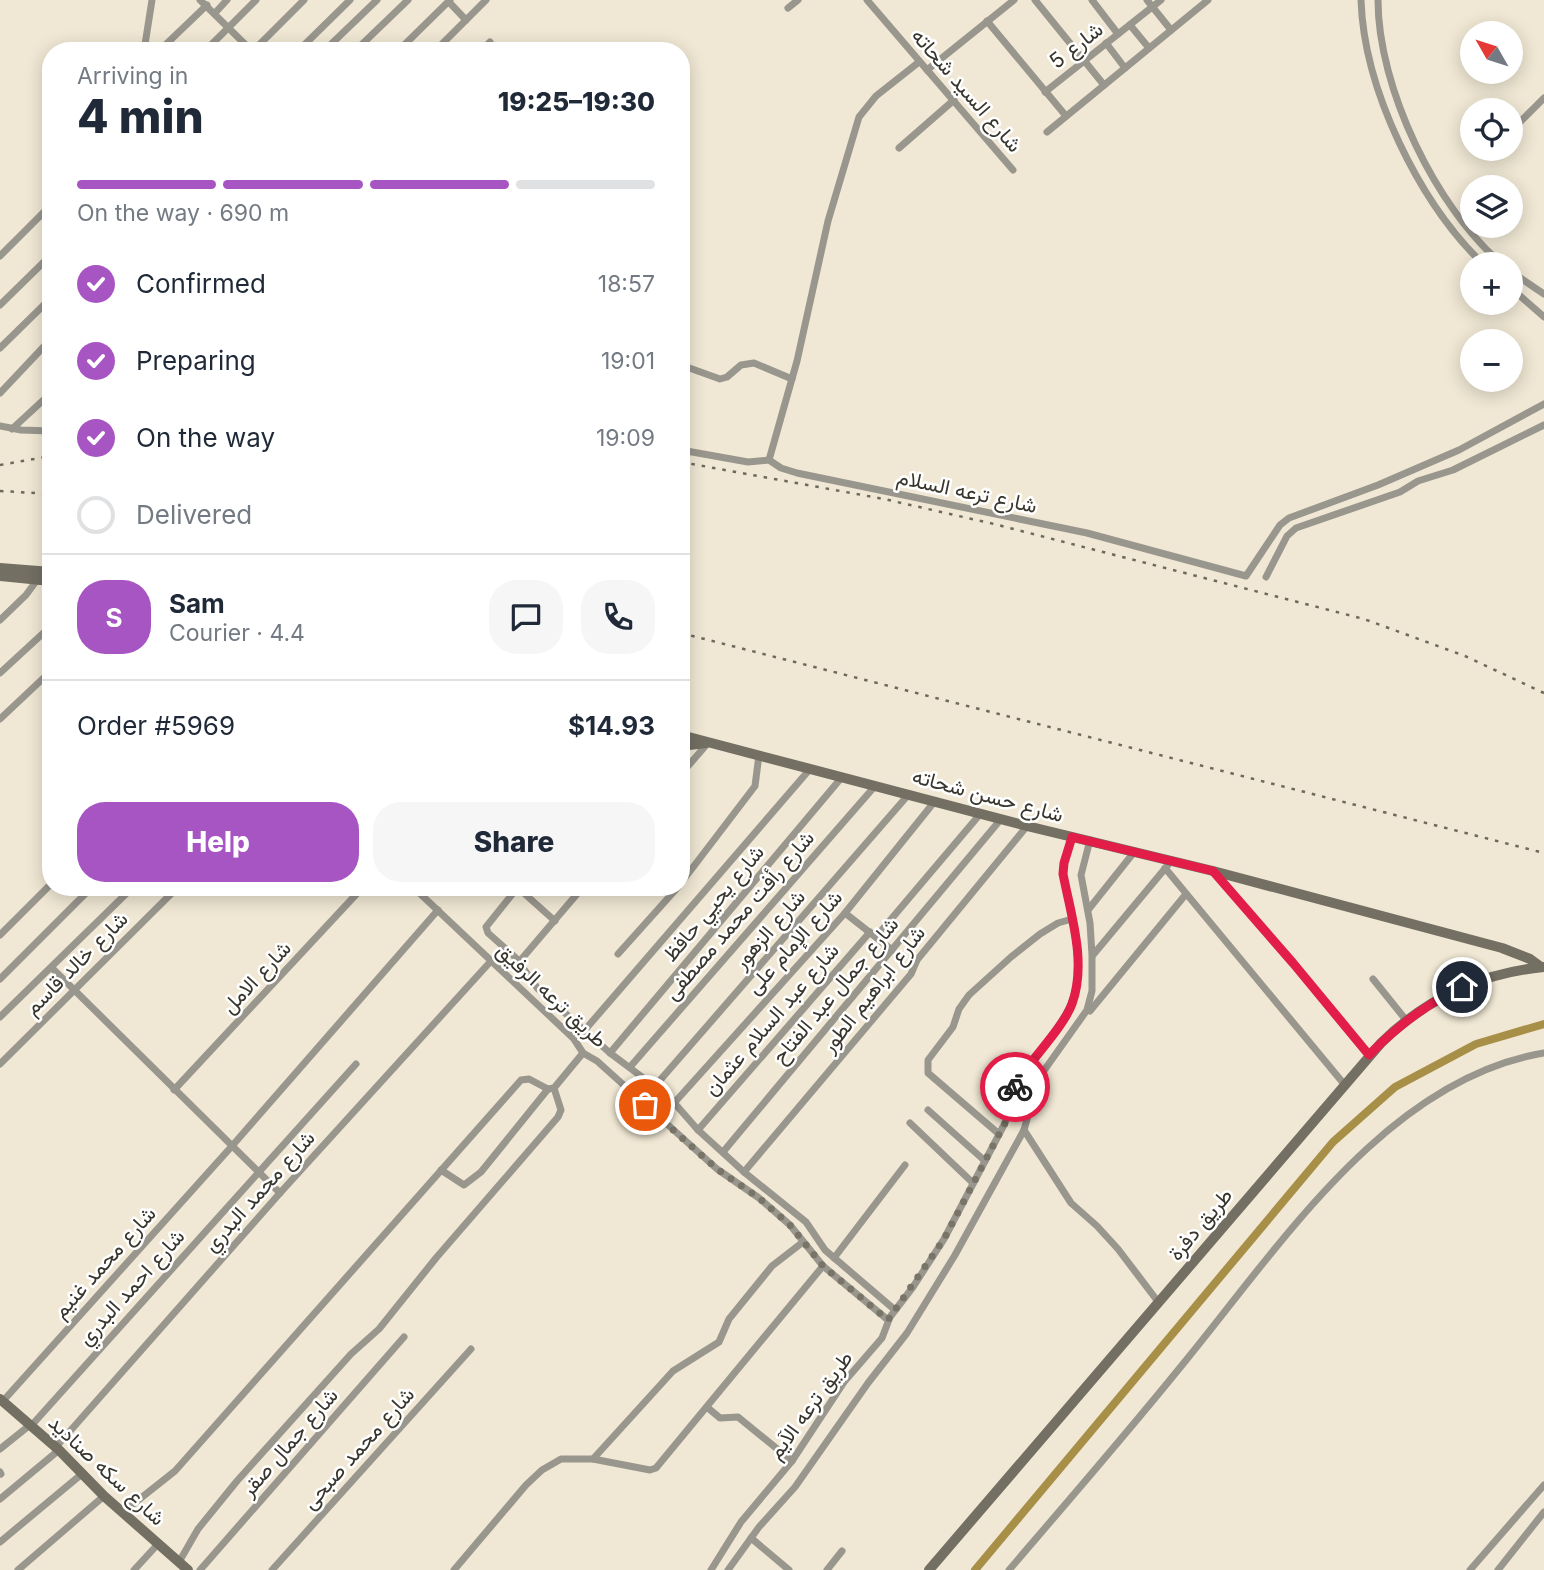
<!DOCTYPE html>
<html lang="en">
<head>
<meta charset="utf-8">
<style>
	body { margin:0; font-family:Inter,Vazirmatn,sans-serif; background:#f6f6f7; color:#1f2937; height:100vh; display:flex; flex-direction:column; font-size:26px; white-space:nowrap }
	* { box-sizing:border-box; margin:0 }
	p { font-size:23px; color:#747a83 }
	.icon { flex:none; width:38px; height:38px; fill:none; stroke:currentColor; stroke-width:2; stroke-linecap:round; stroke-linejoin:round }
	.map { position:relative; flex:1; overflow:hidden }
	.details { position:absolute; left:42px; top:42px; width:648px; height:854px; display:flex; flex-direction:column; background:#fff; border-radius:28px; box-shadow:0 4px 18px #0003 }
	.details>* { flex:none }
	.needle { width:46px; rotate:309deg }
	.tools { position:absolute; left:1460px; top:21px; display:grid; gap:14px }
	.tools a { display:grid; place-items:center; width:63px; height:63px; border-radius:50%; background:#fff; box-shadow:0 4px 18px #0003; font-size:35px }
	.pin { position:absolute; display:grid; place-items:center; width:60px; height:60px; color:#fff; margin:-30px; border:4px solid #fff; border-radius:50%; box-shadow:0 2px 7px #0007 }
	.courier { position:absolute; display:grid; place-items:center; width:70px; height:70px; margin:-35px; border:5px solid #e11d48; border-radius:50%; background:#fff; color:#222; box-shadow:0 2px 9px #0007 }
	.headline em { font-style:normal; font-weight:800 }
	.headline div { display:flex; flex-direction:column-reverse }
	.headline { display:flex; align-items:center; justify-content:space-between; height:119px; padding:0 35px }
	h1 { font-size:46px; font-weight:800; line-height:52px }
	.bar { display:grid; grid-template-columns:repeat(4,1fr); gap:10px 7px; align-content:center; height:84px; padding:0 35px }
	.bar i { height:9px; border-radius:5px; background:#e0e1e3 }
	.bar .active { background:#a855c4 }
	.bar p { grid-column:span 4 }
	.line { display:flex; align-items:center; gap:18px; padding:0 35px; border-top:2px solid #e0e1e3 }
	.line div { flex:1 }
	.round { display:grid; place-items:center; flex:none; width:74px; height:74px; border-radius:28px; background:#f6f6f7 }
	ol { padding:0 35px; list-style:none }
	li { display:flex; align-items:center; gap:21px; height:77px }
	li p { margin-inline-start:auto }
	li .icon { padding:7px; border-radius:50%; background:#a855c4; color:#fff; stroke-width:4 }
	li:last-child { color:#747a83 }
	li i { width:38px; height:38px; border:4px solid #e0e1e3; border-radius:50% }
	.primary-button { display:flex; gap:14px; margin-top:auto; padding:14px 35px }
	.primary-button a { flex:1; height:80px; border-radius:28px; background:#a855c4; color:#fff; font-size:28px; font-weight:800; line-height:80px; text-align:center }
	.primary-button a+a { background:#f6f6f7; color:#1f2937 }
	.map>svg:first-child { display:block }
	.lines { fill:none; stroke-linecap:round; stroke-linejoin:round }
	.canal { stroke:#a88f48; stroke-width:8 }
	.street { stroke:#99968e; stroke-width:7 }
	.secondary { stroke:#736f63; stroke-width:10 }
	.rail { stroke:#6d695d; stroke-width:2.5; stroke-dasharray:3.5 7; stroke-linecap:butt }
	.done { stroke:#787467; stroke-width:7; stroke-dasharray:0 12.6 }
	.route { stroke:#e11d48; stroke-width:9 }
	.labels { text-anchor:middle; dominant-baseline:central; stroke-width:5; stroke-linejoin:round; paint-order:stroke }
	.street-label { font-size:21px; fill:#38352d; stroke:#fff }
</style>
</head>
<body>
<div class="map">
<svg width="1544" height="1570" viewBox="0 0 1544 1570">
	<rect width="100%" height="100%" fill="#f0e8d4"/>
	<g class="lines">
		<polyline class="canal" points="975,1570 1333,1142 1395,1087 1476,1044 1544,1024"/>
		<g class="street">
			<polyline points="200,0 252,51"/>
			<polyline points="867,0 1013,170"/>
			<polyline points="1035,0 1104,85"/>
			<polyline points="1092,0 1118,34"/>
			<polyline points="1147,0 1171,30"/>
			<path d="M 1361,0 C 1364,90 1419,202 1483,264"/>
			<path d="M 1378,0 C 1378,88 1436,208 1502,264"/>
			<polyline points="449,2 466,20"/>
			<polyline points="788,8 798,0"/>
			<polyline points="215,13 227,0"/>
			<polyline points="987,21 1066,116"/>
			<polyline points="1130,25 1149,48"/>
			<polyline points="1106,43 1125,68"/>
			<polyline points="144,51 152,0"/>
			<polyline points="159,51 207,5"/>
			<polyline points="205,51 256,0"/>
			<polyline points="253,51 304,0"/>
			<polyline points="298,51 350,0"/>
			<polyline points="324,51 377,0"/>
			<polyline points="355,51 408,0"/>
			<polyline points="398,51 450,0"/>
			<polyline points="435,51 486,0"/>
			<polyline points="481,51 490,42"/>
			<polyline points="927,70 1014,0"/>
			<polyline points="1045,92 1161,0"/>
			<polyline points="1047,132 1208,0"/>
			<polyline points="1510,132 1544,98"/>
			<polyline points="899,148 954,100"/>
			<polyline points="0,256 44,212"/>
			<polyline points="1510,271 1544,294"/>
			<polyline points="1510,287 1544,317"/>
			<polyline points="0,305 51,255"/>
			<polyline points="0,348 51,298"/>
			<polyline points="681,365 720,379 727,377 741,365 754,363 792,379"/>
			<polyline points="0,393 51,339"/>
			<polyline points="0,426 21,430 51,431"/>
			<polyline points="12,429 51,393"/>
			<polyline points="681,450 748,462 769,460 781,468 797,473 1087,533 1246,576 1280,525 1289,518 1378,485 1459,450 1544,404"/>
			<polyline points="769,460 797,361 828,221 859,117 876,96 919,62"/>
			<polyline points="1266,577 1287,536 1296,528 1400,492 1418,481 1453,470 1544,425"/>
			<polyline points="0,620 26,595 37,580"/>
			<polyline points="0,673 51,626"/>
			<polyline points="0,719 51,671"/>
			<polyline points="681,774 708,743"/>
			<polyline points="1165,868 1344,1084"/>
			<polyline points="1214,871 1293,963 1369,1055"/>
			<polyline points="681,883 755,786 759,755"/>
			<polyline points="413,887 574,1039 583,1053 597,1061 717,1169 759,1198 790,1225 823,1266 888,1320"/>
			<polyline points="517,887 555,921"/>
			<polyline points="518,887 486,927 488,933 516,958 538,989 610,1053 670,1098 698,1130 744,1172 806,1222 825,1250 895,1310"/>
			<polyline points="447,888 448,887"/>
			<polyline points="1088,910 1135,851"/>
			<polyline points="845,913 892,950"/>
			<polyline points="0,935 51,884"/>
			<polyline points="876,937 981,813"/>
			<polyline points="618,954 678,887"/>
			<polyline points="1093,955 1168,865"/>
			<polyline points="519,962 583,887"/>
			<polyline points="52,968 280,1193"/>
			<polyline points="0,979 92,887"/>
			<polyline points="1373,979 1406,1020"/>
			<polyline points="1090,1011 1186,894"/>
			<polyline points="0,1017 133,887"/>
			<polyline points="584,1031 810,769"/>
			<polyline points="610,1053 842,777"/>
			<polyline points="0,1064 178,887"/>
			<polyline points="630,1067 875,786"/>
			<polyline points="655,1086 909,794"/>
			<polyline points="174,1090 363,887"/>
			<polyline points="675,1102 845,913 935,801"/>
			<polyline points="928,1110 985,1161"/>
			<polyline points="910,1123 973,1183"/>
			<polyline points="698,1130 870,932"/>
			<polyline points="1024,1130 1071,1203 1097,1226 1118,1249 1159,1303"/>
			<polyline points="999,1134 928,1073 928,1060 953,1027 959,1009 969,995 1011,957 1040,934 1058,923 1072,919"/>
			<polyline points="723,1152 1001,819"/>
			<polyline points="441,1170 464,1185 481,1172 548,1089"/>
			<polyline points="744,1172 911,974 917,960 1027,826"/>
			<polyline points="834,1258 905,1165"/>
			<polyline points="3,1401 232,1146 438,910"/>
			<polyline points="708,1408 720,1418 738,1417 792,1461"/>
			<polyline points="31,1426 356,1064"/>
			<polyline points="56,1447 280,1193 491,961"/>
			<polyline points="0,1449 30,1425"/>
			<polyline points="593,1459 673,1371 719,1342 729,1319 772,1266 803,1242"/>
			<polyline points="0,1472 1,1474"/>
			<polyline points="0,1499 59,1450"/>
			<polyline points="122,1513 175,1471 521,1080 529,1079 548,1089 554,1088 583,1053"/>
			<polyline points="751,1538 789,1570"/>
			<polyline points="0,1542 83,1473"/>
			<polyline points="179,1562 198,1529 237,1481 351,1354 379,1329 436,1258 558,1117 561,1110 554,1088"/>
			<polyline points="18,1570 104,1496"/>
			<polyline points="134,1570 158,1544"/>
			<polyline points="200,1570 404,1337"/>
			<polyline points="272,1570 471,1349"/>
			<polyline points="454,1570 526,1485 542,1470 561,1459 593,1459 650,1470 656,1468 823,1266"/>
			<path d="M 711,1570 L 741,1522 L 792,1461 L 844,1382 L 882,1338 L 890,1317 L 913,1287 L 944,1239 L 1005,1123 L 1019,1076 L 1025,1071 C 1039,1051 1058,1031 1069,1008 C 1088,971 1071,913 1063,874 L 1064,864 L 1072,837"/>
			<polyline points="728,1570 759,1527 795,1487 868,1383 907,1333 955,1255 1024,1130 1038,1079 1087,1010 1092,991 1092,955 1090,923 1081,875 1090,840"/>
			<polyline points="827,1570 842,1551"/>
			<path d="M 1009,1570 C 1069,1500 1129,1431 1187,1359 C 1281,1244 1388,1079 1544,1053"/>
			<polyline points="1470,1570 1544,1485"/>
			<polyline points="1498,1570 1544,1512"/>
		</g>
		<g class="secondary">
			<polyline points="0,568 51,572"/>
			<polyline points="0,576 51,581"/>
			<polyline points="681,735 1027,826 1213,871 1502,948 1530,959 1541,967"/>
			<polyline points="681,746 706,743"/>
			<polyline points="0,1399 59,1450 104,1496 188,1570"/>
			<path d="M 929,1570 L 1381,1043 C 1426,999 1481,973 1544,967"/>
		</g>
		<g class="rail">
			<polyline points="681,462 884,499 994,524 1364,619 1465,656 1544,693"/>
			<polyline points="0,465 51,456"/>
			<polyline points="0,491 51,494"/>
			<polyline points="681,633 1544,853"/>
		</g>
	</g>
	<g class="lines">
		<polyline class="done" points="645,1105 717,1169 759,1198 790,1225 823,1266 888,1320 944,1239 1005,1123 1015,1087"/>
		<path class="route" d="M 1015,1087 L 1019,1076 L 1025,1071 C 1039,1051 1064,1025 1072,1004 C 1087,963 1071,915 1063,874 L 1064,863 L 1072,837 L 1213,871 L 1293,963 L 1369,1055 C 1397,1026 1426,1004 1462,987"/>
	</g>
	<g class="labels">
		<g class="street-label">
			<text transform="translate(1076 45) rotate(-38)">شارع 5</text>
			<text transform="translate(967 90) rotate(49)">شارع السيد شحاته</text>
			<text transform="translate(967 491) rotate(12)">شارع ترعه السلام</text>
			<text transform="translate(988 795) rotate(15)">شارع حسن شحاته</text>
			<text transform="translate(713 903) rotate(-50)">شارع يحيي حافظ</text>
			<text transform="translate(739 915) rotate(-49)">شارع رأفت محمد مصطفى</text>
			<text transform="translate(769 929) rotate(-49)">شارع الزهور</text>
			<text transform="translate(794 942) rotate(-48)">شارع الإمام على</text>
			<text transform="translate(76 963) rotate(-45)">شارع خالد قاسم</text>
			<text transform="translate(256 977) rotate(-47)">شارع الامل</text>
			<text transform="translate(873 989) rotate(-52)">شارع ابراهيم الطور</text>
			<text transform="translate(835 990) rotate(-50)">شارع جمال عبد الفتاح</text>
			<text transform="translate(552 995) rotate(43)">طريق ترعه الرفيق</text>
			<text transform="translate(771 1019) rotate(-49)">شارع عبد السلام عثمان</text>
			<text transform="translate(259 1191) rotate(-48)">شارع محمد البدري</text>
			<text transform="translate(1200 1224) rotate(-50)">طريق دفرة</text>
			<text transform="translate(104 1262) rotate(-48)">شارع محمد غنيم</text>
			<text transform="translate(131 1287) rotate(-48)">شارع احمد البدري</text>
			<text transform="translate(810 1405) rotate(-54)">طريق ترعه الآيم</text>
			<text transform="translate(289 1442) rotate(-49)">شارع جمال صقر</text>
			<text transform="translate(358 1448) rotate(-48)">شارع محمد صبحى</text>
			<text transform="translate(107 1470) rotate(43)">شارع سكه صناديد</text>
		</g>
	</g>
</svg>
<div class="tools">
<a><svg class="needle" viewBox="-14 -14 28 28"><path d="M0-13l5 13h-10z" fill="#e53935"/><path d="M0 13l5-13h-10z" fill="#747a83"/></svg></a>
<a><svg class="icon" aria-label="locate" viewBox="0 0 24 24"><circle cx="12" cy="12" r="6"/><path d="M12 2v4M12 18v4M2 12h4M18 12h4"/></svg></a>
<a><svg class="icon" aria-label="layers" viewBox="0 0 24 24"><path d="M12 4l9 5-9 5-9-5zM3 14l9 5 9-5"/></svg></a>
<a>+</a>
<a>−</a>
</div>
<div class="pin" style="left:645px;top:1105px;background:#ea580c"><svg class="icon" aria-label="bag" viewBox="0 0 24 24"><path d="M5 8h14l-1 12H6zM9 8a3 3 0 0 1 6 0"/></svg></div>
<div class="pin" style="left:1462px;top:987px;background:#1f2937"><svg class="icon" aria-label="home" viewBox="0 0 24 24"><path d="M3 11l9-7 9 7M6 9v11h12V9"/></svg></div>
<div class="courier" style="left:1015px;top:1087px"><svg class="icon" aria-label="bike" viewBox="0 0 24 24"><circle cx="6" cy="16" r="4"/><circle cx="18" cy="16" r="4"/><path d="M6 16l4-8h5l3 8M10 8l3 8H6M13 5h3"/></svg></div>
<section class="details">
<div class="headline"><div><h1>4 min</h1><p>Arriving in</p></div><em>19:25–19:30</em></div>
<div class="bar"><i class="active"></i><i class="active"></i><i class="active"></i><i></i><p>On the way · 690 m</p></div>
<ol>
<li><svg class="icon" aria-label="check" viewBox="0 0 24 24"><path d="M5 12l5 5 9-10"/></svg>Confirmed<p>18:57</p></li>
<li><svg class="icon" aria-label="check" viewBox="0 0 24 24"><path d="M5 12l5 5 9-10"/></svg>Preparing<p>19:01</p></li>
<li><svg class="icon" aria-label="check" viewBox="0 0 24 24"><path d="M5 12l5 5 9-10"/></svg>On the way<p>19:09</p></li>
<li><i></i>Delivered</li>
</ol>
<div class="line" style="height:126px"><b class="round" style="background:#a855c4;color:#fff">S</b><div><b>Sam</b><p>Courier · 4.4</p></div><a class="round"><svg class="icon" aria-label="chat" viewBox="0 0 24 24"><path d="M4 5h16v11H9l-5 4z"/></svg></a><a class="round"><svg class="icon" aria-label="phone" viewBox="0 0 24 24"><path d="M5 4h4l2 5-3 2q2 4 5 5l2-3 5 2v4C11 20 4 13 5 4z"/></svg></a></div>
<div class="line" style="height:91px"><div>Order #5969</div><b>$14.93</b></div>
<div class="primary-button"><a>Help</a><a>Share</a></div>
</section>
</div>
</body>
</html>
